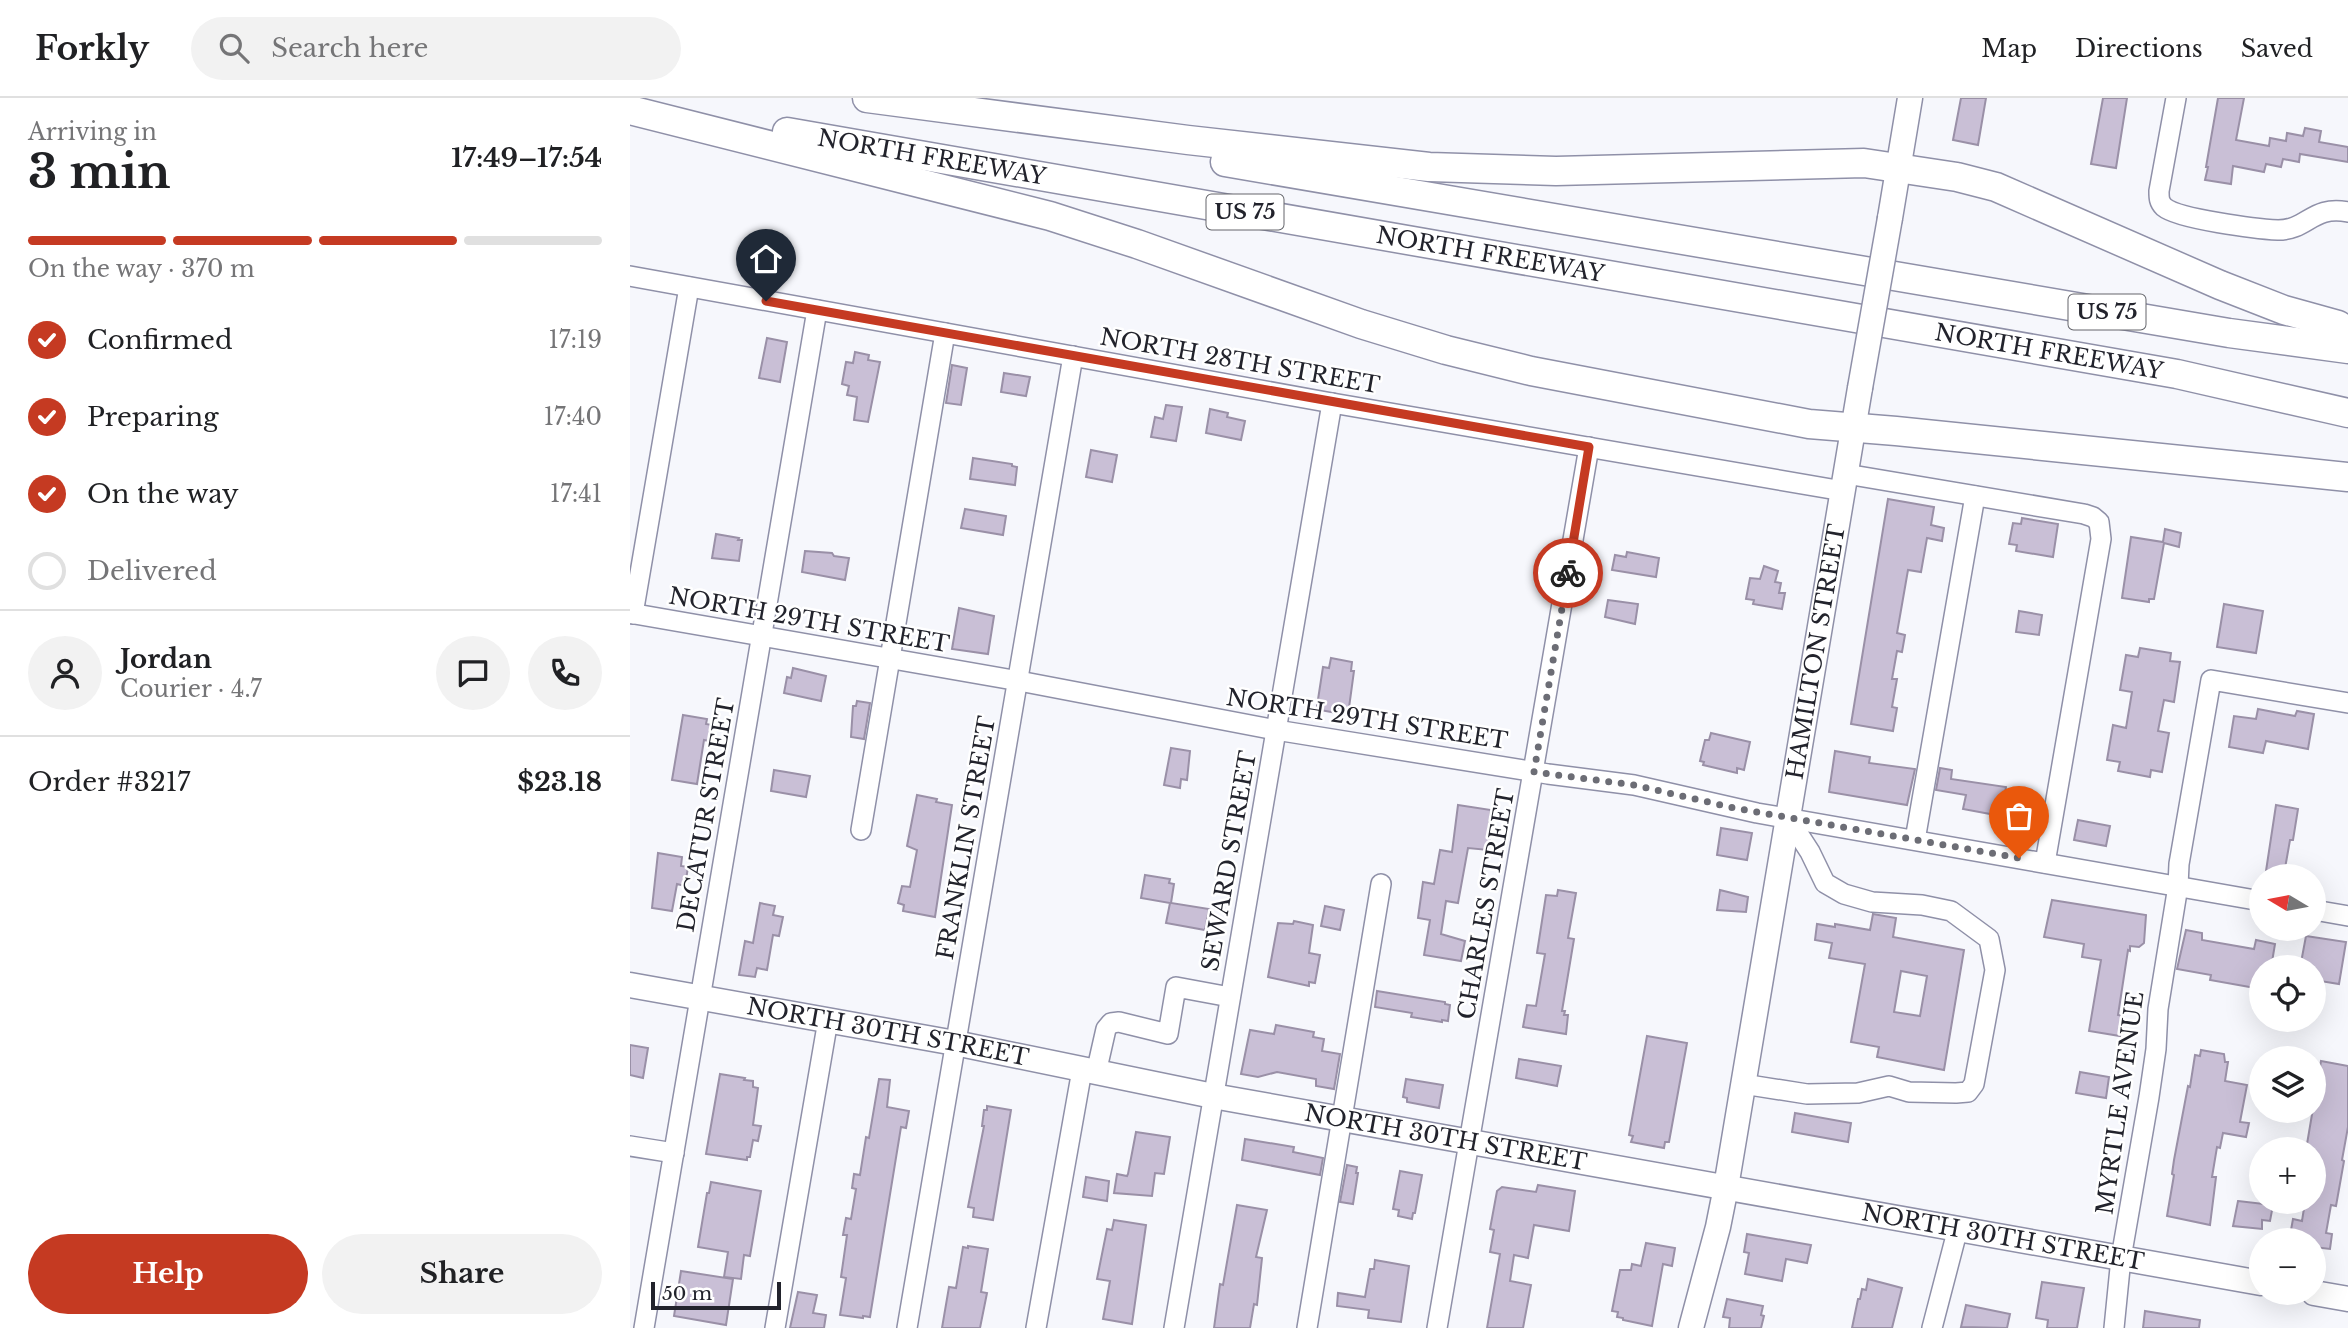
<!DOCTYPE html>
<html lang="en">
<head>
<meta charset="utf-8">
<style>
	body { margin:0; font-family:"Libre Baskerville",serif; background:#f2f2f2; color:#202124; height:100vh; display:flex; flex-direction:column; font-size:26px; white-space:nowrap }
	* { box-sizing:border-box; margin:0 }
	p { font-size:23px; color:#757577 }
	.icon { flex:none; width:38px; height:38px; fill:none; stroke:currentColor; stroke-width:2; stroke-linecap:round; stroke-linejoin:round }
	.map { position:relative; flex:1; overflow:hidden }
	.sheet { display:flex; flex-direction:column; background:#fff; width:630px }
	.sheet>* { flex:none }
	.needle { width:46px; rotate:280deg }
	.fabs { position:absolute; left:1619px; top:766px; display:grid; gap:14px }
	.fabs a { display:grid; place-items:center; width:77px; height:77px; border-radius:50%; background:#fff; box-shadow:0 7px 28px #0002; font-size:35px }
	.scale { position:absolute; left:21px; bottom:18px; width:130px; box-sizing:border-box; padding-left:7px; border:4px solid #22232c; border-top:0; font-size:19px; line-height:24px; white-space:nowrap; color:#22232c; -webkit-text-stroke:5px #fff; paint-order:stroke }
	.pin { position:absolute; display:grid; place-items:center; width:60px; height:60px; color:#fff; margin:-72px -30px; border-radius:50% 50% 50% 0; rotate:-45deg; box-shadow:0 0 7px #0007 }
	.pin .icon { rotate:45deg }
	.courier { position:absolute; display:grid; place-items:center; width:70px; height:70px; margin:-35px; border:5px solid #c53a22; border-radius:50%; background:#fff; color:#222; box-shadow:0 2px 9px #0007 }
	.headline em { font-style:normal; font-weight:800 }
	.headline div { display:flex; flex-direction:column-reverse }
	.headline { display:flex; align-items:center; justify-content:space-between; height:119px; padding:0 28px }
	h1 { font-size:46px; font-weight:800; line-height:52px }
	.bar { display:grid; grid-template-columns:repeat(4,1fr); gap:10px 7px; align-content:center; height:84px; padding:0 28px }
	.bar i { height:9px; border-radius:5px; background:#e0e0e0 }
	.bar .current { background:#c53a22 }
	.bar p { grid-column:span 4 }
	.line { display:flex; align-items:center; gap:18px; padding:0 28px; border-top:2px solid #e0e0e0 }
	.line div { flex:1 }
	.round { display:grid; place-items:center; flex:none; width:74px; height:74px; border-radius:37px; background:#f2f2f2 }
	ol { padding:0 28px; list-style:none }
	li { display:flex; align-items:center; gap:21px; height:77px }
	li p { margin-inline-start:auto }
	li .icon { padding:7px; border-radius:50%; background:#c53a22; color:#fff; stroke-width:4 }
	li:last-child { color:#757577 }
	li i { width:38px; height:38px; border:4px solid #e0e0e0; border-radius:50% }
	.button { display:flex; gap:14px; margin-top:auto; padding:14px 28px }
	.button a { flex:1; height:80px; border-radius:42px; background:#c53a22; color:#fff; font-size:28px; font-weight:800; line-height:80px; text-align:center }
	.button a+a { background:#f2f2f2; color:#202124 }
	header { display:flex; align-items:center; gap:42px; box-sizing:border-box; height:98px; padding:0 35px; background:#fff; border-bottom:2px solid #e0e0e0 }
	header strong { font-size:33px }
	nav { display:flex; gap:38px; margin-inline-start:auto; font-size:24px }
	.search { width:490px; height:63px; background:#f2f2f2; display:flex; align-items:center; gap:18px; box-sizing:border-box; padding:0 24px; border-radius:38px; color:#757577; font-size:26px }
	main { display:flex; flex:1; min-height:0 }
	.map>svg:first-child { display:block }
	.building { fill:#c9bfd6; stroke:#9a90a7; stroke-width:2; fill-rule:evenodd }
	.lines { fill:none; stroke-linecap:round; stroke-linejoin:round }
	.minor-casing { stroke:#8f90a8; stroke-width:22 }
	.major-casing { stroke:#8f90a8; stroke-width:27 }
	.highway-casing { stroke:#8f90a8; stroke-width:31 }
	.minor { stroke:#fff; stroke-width:19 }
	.major { stroke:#fff; stroke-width:24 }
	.highway { stroke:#fff; stroke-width:28 }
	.major-bridge-casing { stroke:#8f90a8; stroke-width:27; stroke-linecap:butt }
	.major-bridge { stroke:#fff; stroke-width:24 }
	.done { stroke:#6c6d75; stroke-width:7; stroke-dasharray:0 12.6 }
	.route { stroke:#c53a22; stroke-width:9 }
	.labels { text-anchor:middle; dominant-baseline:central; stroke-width:5; stroke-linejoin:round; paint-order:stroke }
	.shield { fill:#fff; stroke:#64656b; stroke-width:2 }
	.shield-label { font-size:21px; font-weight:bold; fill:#22232c }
	.street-label { font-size:23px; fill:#22232c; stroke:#fff }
</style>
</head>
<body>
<header>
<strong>Forkly</strong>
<div class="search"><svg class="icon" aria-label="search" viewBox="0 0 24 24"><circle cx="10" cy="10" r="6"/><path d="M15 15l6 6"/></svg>Search here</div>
<nav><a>Map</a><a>Directions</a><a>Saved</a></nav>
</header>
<main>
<section class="sheet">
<div class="headline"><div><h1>3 min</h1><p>Arriving in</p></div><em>17:49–17:54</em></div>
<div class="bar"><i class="current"></i><i class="current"></i><i class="current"></i><i></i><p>On the way · 370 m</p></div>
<ol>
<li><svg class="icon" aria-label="check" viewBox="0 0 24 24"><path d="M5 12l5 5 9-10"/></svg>Confirmed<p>17:19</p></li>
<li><svg class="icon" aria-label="check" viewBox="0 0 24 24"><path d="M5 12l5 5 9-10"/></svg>Preparing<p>17:40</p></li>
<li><svg class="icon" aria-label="check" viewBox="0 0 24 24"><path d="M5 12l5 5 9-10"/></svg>On the way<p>17:41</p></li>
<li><i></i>Delivered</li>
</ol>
<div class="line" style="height:126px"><a class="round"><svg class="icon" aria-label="person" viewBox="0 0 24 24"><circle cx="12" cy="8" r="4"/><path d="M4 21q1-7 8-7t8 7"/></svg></a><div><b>Jordan</b><p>Courier · 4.7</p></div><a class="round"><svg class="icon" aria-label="chat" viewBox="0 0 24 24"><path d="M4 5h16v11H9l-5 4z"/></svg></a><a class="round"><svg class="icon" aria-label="phone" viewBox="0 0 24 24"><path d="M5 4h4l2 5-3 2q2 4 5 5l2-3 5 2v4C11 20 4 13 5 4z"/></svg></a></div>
<div class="line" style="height:91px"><div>Order #3217</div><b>$23.18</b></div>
<div class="button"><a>Help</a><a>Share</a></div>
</section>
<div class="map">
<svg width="1718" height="1230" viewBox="0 0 1718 1230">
	<rect width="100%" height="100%" fill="#f6f7fc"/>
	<g class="building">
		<polygon points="1331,0 1356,0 1348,47 1323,42"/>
		<polygon points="1473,0 1497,0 1486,70 1461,66"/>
		<polygon points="1588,0 1614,0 1606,42 1639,48 1640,40 1656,43 1657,35 1673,38 1675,30 1691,33 1689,44 1718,49 1718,64 1670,56 1669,64 1653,61 1651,69 1636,66 1634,74 1603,68 1601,86 1575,82 1578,69 1576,69"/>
		<polygon points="137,240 157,244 150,284 129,280"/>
		<polygon points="225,254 239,257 238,262 250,264 238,324 224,322 227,299 217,297 219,288 212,286 216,264 223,265"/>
		<polygon points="322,267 337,270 331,307 316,305"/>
		<polygon points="374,275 400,279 396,298 371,294"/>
		<polygon points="536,307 552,309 546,343 521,339 525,319 533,321"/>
		<polygon points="580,311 598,315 597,319 615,323 611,342 576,335"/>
		<polygon points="461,352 487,357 482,384 456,379"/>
		<polygon points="343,360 382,366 382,368 387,369 385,387 340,381"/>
		<polygon points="1258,401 1304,409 1301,427 1314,430 1312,443 1297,440 1291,474 1278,472 1267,535 1275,537 1272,554 1267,553 1262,581 1267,581 1262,609 1267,610 1263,633 1221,626"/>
		<polygon points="335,411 376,418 373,437 331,430"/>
		<polygon points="1392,420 1428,426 1423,459 1386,453 1387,447 1379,446 1383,425 1391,426"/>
		<polygon points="1535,431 1551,435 1549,449 1534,445 1524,501 1519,501 1519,504 1492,500 1501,439 1533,444"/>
		<polygon points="86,436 109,440 108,442 112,442 109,463 82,460"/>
		<polygon points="175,453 202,455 204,458 219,460 215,482 172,474"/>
		<polygon points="997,454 1029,460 1026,479 982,472 985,457 996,459"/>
		<polygon points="1134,468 1148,473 1145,484 1151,485 1149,495 1155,495 1152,511 1123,506 1124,502 1116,501 1120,480 1130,481"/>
		<polygon points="978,502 1008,506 1005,526 975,519"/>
		<polygon points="1594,506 1633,513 1626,555 1587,549"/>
		<polygon points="329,510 364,518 358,556 322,551"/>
		<polygon points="1389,513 1412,517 1409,537 1386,534"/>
		<polygon points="1510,550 1541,555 1540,563 1550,564 1544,604 1534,602 1528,633 1539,635 1532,674 1521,672 1520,679 1488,673 1490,664 1477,662 1483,627 1496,630 1502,594 1490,592 1496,557 1508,559"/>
		<polygon points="701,560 722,564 721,573 724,573 718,617 690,612 691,609 687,608 693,569 699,570"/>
		<polygon points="163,570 196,578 191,603 154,595 157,579 161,580"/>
		<polygon points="227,603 240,605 234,641 221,639 223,608 226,608"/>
		<polygon points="1628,611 1665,618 1667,613 1684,616 1678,651 1636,643 1633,655 1599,649 1604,618 1626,621"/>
		<polygon points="53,617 77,621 76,626 82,627 79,643 74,642 67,686 42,682"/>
		<polygon points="1081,635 1120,644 1114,672 1107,670 1107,675 1073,667 1074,664 1070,663 1075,642 1079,642"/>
		<polygon points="541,650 560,653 557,682 551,681 550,690 534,687"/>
		<polygon points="1205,653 1240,659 1239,665 1285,671 1277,707 1199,694"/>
		<polygon points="1310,670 1322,672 1321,681 1376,689 1375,696 1383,697 1380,713 1372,711 1371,718 1333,711 1336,697 1306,692"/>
		<polygon points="144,672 180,678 176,699 141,693"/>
		<polygon points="287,697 307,701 306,704 322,707 305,819 273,813 274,807 268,805 272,788 280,789 287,752 277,748"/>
		<polygon points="828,707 861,712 858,732 861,733 858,752 838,750 828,805 816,803 811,836 835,843 831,863 794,857 800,822 788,820 793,784 804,786 810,752 822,754"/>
		<polygon points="1646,707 1668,711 1663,742 1660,742 1654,776 1636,773"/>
		<polygon points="1448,722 1480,728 1476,748 1444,742"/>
		<polygon points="1091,730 1122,735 1117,762 1087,757"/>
		<polygon points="28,755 52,759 51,768 58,769 55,788 47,786 42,813 22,810"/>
		<polygon points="515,777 540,781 539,785 544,786 541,805 579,811 575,832 536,825 540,805 511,800"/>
		<polygon points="928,792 946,795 938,840 944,841 932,913 935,913 934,917 938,917 936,936 893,929 897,907 906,908 915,856 907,855 916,797 927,798"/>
		<polygon points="1090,792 1118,799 1116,814 1087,812"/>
		<polygon points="1422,802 1516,817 1514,845 1509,849 1500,848 1500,853 1498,852 1488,917 1494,918 1490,938 1459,933 1471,862 1452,859 1454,846 1414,839"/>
		<polygon points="130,805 145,808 143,817 153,819 149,838 143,837 137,872 127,870 125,879 109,877 115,843 123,845"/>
		<polygon points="695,808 714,812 710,832 691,828"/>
		<path d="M 1243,816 L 1266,820 L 1263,839 L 1334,852 L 1314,972 L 1247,959 L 1249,949 L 1221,944 L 1235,866 L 1199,860 L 1202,845 L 1185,842 L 1187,826 L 1205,829 L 1205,826 L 1240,832 ZM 1271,873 L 1297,878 L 1290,918 L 1264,914 Z"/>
		<polygon points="664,823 683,827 679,855 690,857 685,885 679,884 679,888 638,879 648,825 663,826"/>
		<polygon points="1556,832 1572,835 1572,842 1624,851 1626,842 1645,846 1641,870 1631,870 1631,891 1580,882 1581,877 1547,871"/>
		<polygon points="1676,838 1716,844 1709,886 1684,882 1684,870 1670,870"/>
		<polygon points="747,893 815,904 815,906 820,907 818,923 812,922 812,924 781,919 782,915 745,909"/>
		<polygon points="646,927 684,934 683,939 694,941 692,953 710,956 704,991 686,988 686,981 647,974 628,979 611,976 620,932 644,936"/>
		<polygon points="1017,938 1057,945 1039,1044 1035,1044 1034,1050 1001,1044 1003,1038 999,1037"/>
		<polygon points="0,947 18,950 13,980 0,977"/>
		<polygon points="1571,952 1594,956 1595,964 1598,964 1595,983 1617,987 1610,1024 1619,1025 1616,1039 1593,1035 1590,1050 1587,1049 1582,1079 1586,1079 1580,1127 1537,1118 1544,1077 1542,1076 1544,1062 1558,988 1560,989 1565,957 1570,958"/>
		<polygon points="889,961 931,968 927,988 886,980"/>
		<polygon points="1691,963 1718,968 1718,1029 1712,1062 1714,1063 1706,1108 1701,1107 1696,1135 1702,1136 1700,1151 1684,1149 1684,1143 1659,1143 1663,1121 1672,1123 1675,1104 1684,1104 1684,1052 1676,1052"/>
		<polygon points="1450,974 1479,979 1476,1000 1446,995"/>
		<polygon points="90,976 115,980 114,982 123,983 123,989 128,990 123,1027 131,1028 128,1043 123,1042 120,1059 117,1059 117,1062 76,1056"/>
		<polygon points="249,981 260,982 257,1009 279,1013 276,1030 271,1029 240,1219 233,1218 233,1220 210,1217 216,1180 211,1179 217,1137 213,1137 216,1120 221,1121 226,1091 222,1090 224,1076 230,1077 236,1039 239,1040"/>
		<polygon points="776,981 813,987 809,1010 777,1004 777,1000 773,999"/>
		<polygon points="357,1008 381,1012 363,1122 343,1119 344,1110 338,1109 354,1028 352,1028 354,1012 357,1012"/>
		<polygon points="1165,1015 1221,1025 1218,1044 1162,1034"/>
		<polygon points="506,1034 540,1039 534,1076 525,1075 522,1098 484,1095 487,1076 497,1078 498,1076"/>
		<polygon points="615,1041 664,1049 663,1054 693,1060 690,1077 612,1062"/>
		<polygon points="717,1067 727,1069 726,1075 728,1075 723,1106 710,1104"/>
		<polygon points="770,1073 792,1077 785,1115 783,1115 782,1121 768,1118 769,1112 763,1111"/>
		<polygon points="456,1079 479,1083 477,1103 453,1099"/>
		<polygon points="81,1084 131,1093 120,1158 114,1157 111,1181 94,1179 98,1154 68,1149 77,1095 79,1095"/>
		<polygon points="908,1087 945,1093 939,1133 904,1127 898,1160 884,1157 880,1183 901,1187 893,1230 857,1230 870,1156 860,1154 864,1132 860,1131 867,1093 872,1089 906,1094"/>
		<polygon points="1608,1103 1643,1107 1640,1123 1632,1122 1632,1131 1603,1128"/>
		<polygon points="607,1107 637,1112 626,1159 632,1160 627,1207 624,1206 620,1230 584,1230 590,1186 593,1187"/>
		<polygon points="484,1122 516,1127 502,1226 473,1221 480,1183 467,1181 477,1131 482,1132"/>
		<polygon points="1117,1136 1181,1147 1177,1165 1156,1161 1152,1183 1115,1176 1119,1155 1114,1154"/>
		<polygon points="1016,1145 1045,1150 1042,1168 1033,1166 1022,1228 993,1222 993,1220 987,1219 988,1214 982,1213 990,1172 1001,1172 1002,1166 1011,1168"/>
		<polygon points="338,1148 358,1151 351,1194 357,1195 350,1230 312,1230 319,1189 326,1190 333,1149 338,1150"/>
		<polygon points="745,1162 779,1168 771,1224 738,1220 739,1212 707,1208 708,1195 735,1199 740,1171 744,1171"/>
		<polygon points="51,1173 103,1181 96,1227 44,1218"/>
		<polygon points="1238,1181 1272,1190 1262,1230 1222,1230 1228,1201 1230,1201 1232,1191 1236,1192"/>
		<polygon points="1412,1184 1454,1190 1447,1230 1417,1230 1418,1222 1406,1220"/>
		<polygon points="168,1194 187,1197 183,1215 196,1217 194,1230 160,1230"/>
		<polygon points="1097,1201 1133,1208 1131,1217 1134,1218 1131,1230 1099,1230 1100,1220 1093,1219"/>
		<polygon points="1336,1207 1380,1216 1377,1230 1331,1229"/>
		<polygon points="1515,1213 1570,1222 1569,1230 1513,1230"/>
	</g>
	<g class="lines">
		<defs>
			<g id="minor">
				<path d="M 1546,0 L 1529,93 C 1529,100 1529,104 1534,109 C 1548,121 1627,131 1648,132 C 1678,132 1682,107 1718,114"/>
				<polyline points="0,178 702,305 1213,393"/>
				<polyline points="1216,376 1454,416 1463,419 1469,424 1471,441 1415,765"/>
				<polyline points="0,515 389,583 646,632 918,676 1004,687 1127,715 1631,803"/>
				<polyline points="3,516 59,189"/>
				<polyline points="231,732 315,235"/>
				<polyline points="1285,742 1345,398"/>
				<polyline points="1684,812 1718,818"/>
				<polyline points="466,975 476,931 481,925 489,924 538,936 546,889 600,899"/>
				<polyline points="1113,986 1177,996 1228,995 1259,988 1279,994 1326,995 1338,994 1344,986 1365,872 1359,841 1321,813 1292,807 1242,804 1214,796 1195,785 1180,754 1158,720"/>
				<polyline points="0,1048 44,1055"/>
				<polyline points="14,1230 187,212"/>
				<polyline points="145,1230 198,922"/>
				<polyline points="277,1230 443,258"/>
				<polyline points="406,1230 452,972"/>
				<polyline points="544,1230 702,305"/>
				<polyline points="677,1230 751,786"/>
				<polyline points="807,1230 959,349"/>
				<polyline points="1302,1230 1328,1130"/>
				<polyline points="1484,1230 1491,1160 1519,999 1526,951 1528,911 1548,788 1549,766 1581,582 1718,605"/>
			</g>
			<g id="major">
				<polyline points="1260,120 1280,0"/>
				<path id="s1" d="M 0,887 L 325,945 L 583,998 L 1631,1185"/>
				<polyline points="1684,1195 1718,1201"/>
				<path id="s2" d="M 1061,1230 L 1088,1129 L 1096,1089 L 1230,290"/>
			</g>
			<g id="highway">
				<polyline points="237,0 558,42 799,69 926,73 1234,65 1327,79 1366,89 1590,187 1654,212 1708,227 1718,233"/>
				<polyline points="0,12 420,118 507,146 731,226 816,252 901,273 1179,326 1266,333 1718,379"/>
				<path id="s3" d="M 157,34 L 1547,276 L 1718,315"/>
				<polyline points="595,64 1599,235 1718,251"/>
			</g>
		</defs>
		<use href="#minor" class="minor-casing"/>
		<use href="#major" class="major-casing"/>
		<use href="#highway" class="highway-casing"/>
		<use href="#minor" class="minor"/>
		<use href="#major" class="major"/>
		<use href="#highway" class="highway"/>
		<defs>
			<polyline id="major-bridge" points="1230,290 1260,120"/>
		</defs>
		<use href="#major-bridge" class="major-bridge-casing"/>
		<use href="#major-bridge" class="major-bridge"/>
	</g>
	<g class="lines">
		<polyline class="done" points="938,475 904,674 1004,687 1104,710 1389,760"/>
		<polyline class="route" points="136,203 959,349 938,475"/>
	</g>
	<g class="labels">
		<g class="shield">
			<rect x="576.5" y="96.5" width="77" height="35" rx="5"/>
			<rect x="1438.5" y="196.5" width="77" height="35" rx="5"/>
		</g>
		<g class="shield-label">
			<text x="615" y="114">US 75</text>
			<text x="1477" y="214">US 75</text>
		</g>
		<g class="street-label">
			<text stroke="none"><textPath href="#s3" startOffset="147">NORTH FREEWAY</textPath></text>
			<text stroke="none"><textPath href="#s3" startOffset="714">NORTH FREEWAY</textPath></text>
			<text stroke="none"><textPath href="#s3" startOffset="1281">NORTH FREEWAY</textPath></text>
			<text transform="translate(610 263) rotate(10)">NORTH 28TH STREET</text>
			<text transform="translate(179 522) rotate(10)">NORTH 29TH STREET</text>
			<text stroke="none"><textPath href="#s2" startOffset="688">HAMILTON STREET</textPath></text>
			<text transform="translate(737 621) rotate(9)">NORTH 29TH STREET</text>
			<text transform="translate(76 717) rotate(-80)">DECATUR STREET</text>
			<text transform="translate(336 740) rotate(-80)">FRANKLIN STREET</text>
			<text transform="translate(599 763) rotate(-80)">SEWARD STREET</text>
			<text transform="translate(856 806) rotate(-80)">CHARLES STREET</text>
			<text stroke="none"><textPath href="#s1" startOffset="262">NORTH 30TH STREET</textPath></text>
			<text transform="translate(1490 1005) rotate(-82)">MYRTLE AVENUE</text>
			<text stroke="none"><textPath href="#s1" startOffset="830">NORTH 30TH STREET</textPath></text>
			<text stroke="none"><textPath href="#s1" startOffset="1396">NORTH 30TH STREET</textPath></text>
		</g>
	</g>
</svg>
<div class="fabs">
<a><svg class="needle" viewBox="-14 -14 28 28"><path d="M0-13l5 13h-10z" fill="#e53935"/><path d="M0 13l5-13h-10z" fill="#757577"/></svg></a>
<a><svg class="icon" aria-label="locate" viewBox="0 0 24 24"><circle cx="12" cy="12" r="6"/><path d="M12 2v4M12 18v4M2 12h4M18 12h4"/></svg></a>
<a><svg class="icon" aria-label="layers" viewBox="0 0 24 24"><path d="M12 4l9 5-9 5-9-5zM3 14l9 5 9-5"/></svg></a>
<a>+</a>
<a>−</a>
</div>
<div class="scale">50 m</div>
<div class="pin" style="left:1389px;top:760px;background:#ea580c"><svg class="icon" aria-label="bag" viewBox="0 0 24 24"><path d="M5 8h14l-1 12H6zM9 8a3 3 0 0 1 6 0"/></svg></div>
<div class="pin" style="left:136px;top:203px;background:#1f2937"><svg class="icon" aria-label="home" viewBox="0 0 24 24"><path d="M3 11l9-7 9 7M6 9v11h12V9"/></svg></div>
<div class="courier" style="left:938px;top:475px"><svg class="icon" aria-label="bike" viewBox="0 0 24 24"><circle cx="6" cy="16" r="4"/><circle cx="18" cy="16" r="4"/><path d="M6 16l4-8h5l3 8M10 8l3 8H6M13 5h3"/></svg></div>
</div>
</main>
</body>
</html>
